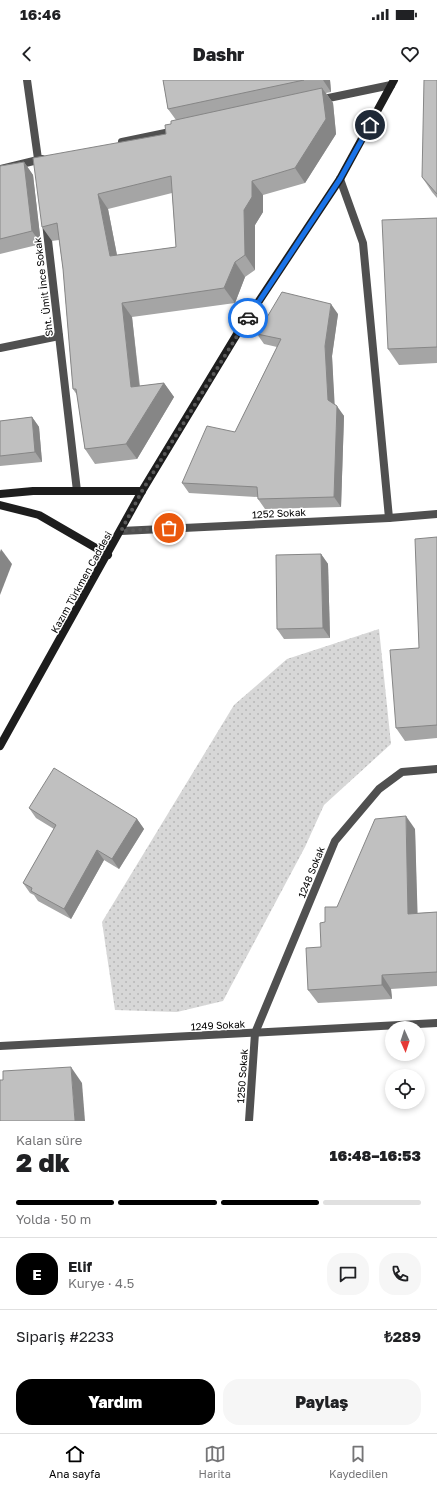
<!DOCTYPE html>
<html lang="tr">
<head>
<meta charset="utf-8">
<style>
	body { margin:0; font-family:"Golos Text",sans-serif; background:#f6f6f6; color:#202124; height:100vh; display:flex; flex-direction:column; font-size:15px; white-space:nowrap }
	* { box-sizing:border-box; margin:0 }
	p { font-size:13px; color:#757577 }
	.icon { flex:none; width:22px; height:22px; fill:none; stroke:currentColor; stroke-width:2; stroke-linecap:round; stroke-linejoin:round }
	.map { position:relative; height:1041px; overflow:hidden }
	.panel { display:flex; flex-direction:column; background:#fff; flex:1 }
	.panel>* { flex:none }
	.needle { width:26px; rotate:177deg }
	.buttons { position:absolute; left:385px; top:941px; display:grid; gap:8px }
	.buttons a { display:grid; place-items:center; width:40px; height:40px; border-radius:50%; background:#fff; box-shadow:0 2px 6px #0003; font-size:20px }
	.pin { position:absolute; display:grid; place-items:center; width:34px; height:34px; color:#fff; margin:-17px; border:2px solid #fff; border-radius:50%; box-shadow:0 1px 4px #0007 }
	.courier { position:absolute; display:grid; place-items:center; width:40px; height:40px; margin:-20px; border:3px solid #1a73e8; border-radius:50%; background:#fff; color:#222; box-shadow:0 1px 5px #0007 }
	.head em { font-style:normal; font-weight:800 }
	.head div { display:flex; flex-direction:column-reverse }
	.head { display:flex; align-items:center; justify-content:space-between; height:68px; padding:0 16px }
	h1 { font-size:26px; font-weight:800; line-height:30px }
	.bar { display:grid; grid-template-columns:repeat(4,1fr); gap:6px 4px; align-content:center; height:48px; padding:0 16px }
	.bar i { height:5px; border-radius:3px; background:#e0e0e0 }
	.bar .selected { background:#000 }
	.bar p { grid-column:span 4 }
	.line { display:flex; align-items:center; gap:10px; padding:0 16px; border-top:1px solid #e0e0e0 }
	.line div { flex:1 }
	.round { display:grid; place-items:center; flex:none; width:42px; height:42px; border-radius:16px; background:#f6f6f6 }
	.primary-button { display:flex; gap:8px; margin-top:auto; padding:8px 16px }
	.primary-button a { flex:1; height:46px; border-radius:16px; background:#000; color:#fff; font-size:16px; font-weight:800; line-height:46px; text-align:center }
	.primary-button a+a { background:#f6f6f6; color:#202124 }
	.status { display:flex; justify-content:space-between; align-items:center; height:28px; padding:0 20px; background:#fff; direction:ltr }
	.status svg { height:11px; fill:currentColor }
	header { display:flex; justify-content:space-between; align-items:center; height:52px; padding:0 16px; background:#fff; font-size:18px; font-weight:800 }
	.menu { display:flex; justify-content:space-around; align-items:center; height:56px; border-top:1px solid #e0e0e0; background:#fff; font-size:11px; color:#757577 }
	.menu a { display:grid; justify-items:center; gap:2px }
	.menu .selected { color:#000 }
	.map>svg:first-child { display:block }
	.garden { fill:url(#garden-dots) }
	.lines { fill:none; stroke-linecap:round; stroke-linejoin:round }
	.street { stroke:#505050; stroke-width:8 }
	.secondary { stroke:#1d1d1d; stroke-width:8 }
	.wall { fill:#a5a5a5; fill-rule:evenodd }
	.shaded-wall { fill:#868686 }
	.building { fill:#c0c0c0; stroke:#868686; fill-rule:evenodd }
	.done { stroke:#595959; stroke-width:4; stroke-dasharray:0 7.2 }
	.route { stroke:#1a73e8; stroke-width:5 }
	.labels { text-anchor:middle; dominant-baseline:central; stroke-width:3; stroke-linejoin:round; paint-order:stroke }
	.street-label { font-size:10px; fill:#000; stroke:#fff }
</style>
</head>
<body>
<div class="status"><b>16:46</b><svg viewBox="0 0 49 12"><path d="M0 12V9h3v3zM5 12V6h3v6zM10 12V3h3v9zM15 12V0h3v12zM26 1h20v11H26zM47 4h2v5h-2z"/></svg></div>
<header><svg class="icon" aria-label="back" viewBox="0 0 24 24"><path d="M15 5l-7 7 7 7"/></svg>Dashr<svg class="icon" aria-label="heart" viewBox="0 0 24 24"><path d="M12 20l-8-8c-3-5 5-10 8-4 3-6 11-1 8 4z"/></svg></header>
<div class="map">
<svg width="437" height="1041" viewBox="0 0 437 1041">
	<defs>
		<pattern id="garden-dots" width="8" height="8" patternUnits="userSpaceOnUse"><rect width="8" height="8" fill="#d7d7d7"/><path d="M2 2h.1M6 6h.1" fill="none" stroke="#b7b7b7" stroke-width="1.8" stroke-linecap="round"/></pattern>
	</defs>
	<rect width="100%" height="100%" fill="#fff"/>
	<polygon class="garden" points="379,549 391,664 324,725 305,767 223,921 177,932 115,930 102,842 234,625 287,579"/>
	<g class="lines">
		<g class="street">
			<polyline points="27,0 39,86"/>
			<polyline points="319,20 391,5"/>
			<polyline points="122,62 175,51"/>
			<polyline points="0,89 42,79"/>
			<polyline points="340,99 363,163 389,438"/>
			<polyline points="46,143 77,411"/>
			<polyline points="0,268 59,256"/>
			<polyline points="121,451 389,438 437,434"/>
			<polyline points="0,966 437,943"/>
			<polyline points="249,1041 255,953 335,761 379,709 402,692 437,689"/>
		</g>
		<g class="secondary">
			<polyline points="0,414 33,411 142,411"/>
			<polyline points="0,425 39,435 108,475"/>
			<polyline points="0,666 142,411 237,254 340,99 394,0"/>
		</g>
	</g>
	<g class="wall">
		<path d="M 163,0 L 330,0 L 331,12 L 326,13 L 333,23 L 336,54 L 305,103 L 263,115 L 263,132 L 255,145 L 255,190 L 245,197 L 235,223 L 132,237 L 140,306 L 164,303 L 174,317 L 137,379 L 95,384 L 85,369 L 77,315 L 73,309 L 63,189 L 59,160 L 52,161 L 42,147 L 166,54 L 171,44 L 176,40 L 168,29 ZM 172,113 L 176,167 L 117,175 L 108,129 Z"/>
		<polygon points="437,0 437,118 432,112 422,97"/>
		<polygon points="24,82 33,95 41,164 0,174 0,86"/>
		<polygon points="437,138 437,283 399,285 388,269"/>
		<polygon points="338,234 332,276 334,324 344,336 341,427 265,429 258,419 258,417 189,413 182,403 235,352 277,267 264,264 257,254"/>
		<polygon points="32,337 39,347 42,382 0,386 0,341"/>
		<polygon points="437,457 437,658 405,661 396,648 419,568"/>
		<polygon points="321,474 328,484 330,558 284,559 277,549"/>
		<polygon points="29,728 137,739 144,749 119,789 104,780 71,839 38,821 34,815 30,813 23,803 54,749 36,738"/>
		<polygon points="415,749 417,833 437,832 437,906 391,909 392,919 318,923 308,910 321,867 325,842 337,827"/>
	</g>
	<g class="shaded-wall">
		<polygon points="323,0 330,0 331,12"/>
		<polygon points="322,8 333,23 336,54 305,103 295,88"/>
		<polygon points="24,82 33,95 41,164 32,151"/>
		<polygon points="252,101 263,115 263,132 255,145 255,190 245,175 244,130"/>
		<polygon points="98,114 108,129 120,191 110,176"/>
		<polygon points="235,182 245,197 235,223 224,208"/>
		<polygon points="122,223 132,237 141,322 131,307"/>
		<polygon points="331,224 338,234 332,276 335,330 328,320 325,266"/>
		<polygon points="164,303 174,317 137,379 126,364"/>
		<polygon points="337,326 344,336 341,427 334,417"/>
		<polygon points="32,337 39,347 42,382 35,372"/>
		<polygon points="1,469 12,484 0,515 0,472"/>
		<polygon points="321,474 328,484 330,558 323,548"/>
		<polygon points="406,736 415,749 418,847 408,834"/>
		<polygon points="137,739 144,749 119,789 112,779"/>
		<polygon points="97,770 104,780 71,839 64,829"/>
		<polygon points="382,895 391,909 392,919 382,905"/>
		<polygon points="71,987 82,1003 85,1041 75,1041"/>
	</g>
	<g class="building">
		<polygon points="163,0 304,0 168,29"/>
		<polygon points="424,0 437,0 437,114 422,97"/>
		<path d="M 322,8 L 326,39 L 295,88 L 252,101 L 252,117 L 244,130 L 245,175 L 235,182 L 224,208 L 122,223 L 131,307 L 164,303 L 126,364 L 85,369 L 76,309 L 73,309 L 63,189 L 57,143 L 42,147 L 33,78 L 166,54 L 165,45 L 171,44 L 171,41 ZM 171,96 L 176,167 L 110,176 L 98,114 Z"/>
		<polygon points="24,82 32,151 0,159 0,86"/>
		<polygon points="437,138 437,267 388,269 382,140"/>
		<polygon points="282,212 331,224 325,266 328,320 337,326 334,417 258,419 257,407 182,403 207,346 235,352 281,259 257,254"/>
		<polygon points="32,337 35,372 0,376 0,341"/>
		<polygon points="437,457 437,645 396,648 390,570 419,568 415,459"/>
		<polygon points="321,474 323,548 277,549 276,475"/>
		<polygon points="54,688 137,739 112,779 97,770 64,829 31,811 32,808 23,803 56,745 29,728"/>
		<polygon points="406,736 408,834 437,832 437,892 382,895 382,905 308,910 306,868 321,867 320,843 325,842 325,827 337,827 375,739"/>
		<polygon points="71,987 75,1041 0,1041 0,1000 3,1000 3,991"/>
	</g>
	<g class="lines">
		<polyline class="done" points="169,448 121,451 142,411 248,238"/>
		<polyline class="route" points="248,238 340,99 370,45"/>
	</g>
	<g class="labels">
		<g class="street-label">
			<text transform="translate(43 207) rotate(-97)">Sht. Ümit İnce Sokak</text>
			<text transform="translate(279 433) rotate(-3)">1252 Sokak</text>
			<text transform="translate(81 502) rotate(-61)">Kazım Türkmen Caddesi</text>
			<text transform="translate(311 792) rotate(-68)">1248 Sokak</text>
			<text transform="translate(218 945) rotate(-3)">1249 Sokak</text>
			<text transform="translate(242 996) rotate(-86)">1250 Sokak</text>
		</g>
	</g>
</svg>
<div class="buttons">
<a><svg class="needle" viewBox="-14 -14 28 28"><path d="M0-13l5 13h-10z" fill="#e53935"/><path d="M0 13l5-13h-10z" fill="#757577"/></svg></a>
<a><svg class="icon" aria-label="locate" viewBox="0 0 24 24"><circle cx="12" cy="12" r="6"/><path d="M12 2v4M12 18v4M2 12h4M18 12h4"/></svg></a>
</div>
<div class="pin" style="left:169px;top:448px;background:#ea580c"><svg class="icon" aria-label="bag" viewBox="0 0 24 24"><path d="M5 8h14l-1 12H6zM9 8a3 3 0 0 1 6 0"/></svg></div>
<div class="pin" style="left:370px;top:45px;background:#1f2937"><svg class="icon" aria-label="home" viewBox="0 0 24 24"><path d="M3 11l9-7 9 7M6 9v11h12V9"/></svg></div>
<div class="courier" style="left:248px;top:238px"><svg class="icon" aria-label="car" viewBox="0 0 24 24"><path d="M5 17H2v-5l4-1 3-4h7l3 4 3 1v5h-3M9 17h6M6 11h13"/><circle cx="7" cy="17" r="2"/><circle cx="17" cy="17" r="2"/></svg></div>
</div>
<section class="panel">
<div class="head"><div><h1>2 dk</h1><p>Kalan süre</p></div><em>16:48–16:53</em></div>
<div class="bar"><i class="selected"></i><i class="selected"></i><i class="selected"></i><i></i><p>Yolda · 50 m</p></div>
<div class="line" style="height:72px"><b class="round" style="background:#000;color:#fff">E</b><div><b>Elif</b><p>Kurye · 4.5</p></div><a class="round"><svg class="icon" aria-label="chat" viewBox="0 0 24 24"><path d="M4 5h16v11H9l-5 4z"/></svg></a><a class="round"><svg class="icon" aria-label="phone" viewBox="0 0 24 24"><path d="M5 4h4l2 5-3 2q2 4 5 5l2-3 5 2v4C11 20 4 13 5 4z"/></svg></a></div>
<div class="line" style="height:52px"><div>Sipariş #2233</div><b>₺289</b></div>
<div class="primary-button"><a>Yardım</a><a>Paylaş</a></div>
</section>
<nav class="menu">
<a class="selected"><svg class="icon" aria-label="home" viewBox="0 0 24 24"><path d="M3 11l9-7 9 7M6 9v11h12V9"/></svg>Ana sayfa</a>
<a><svg class="icon" aria-label="map" viewBox="0 0 24 24"><path d="M3 6l6-2 6 2 6-2v14l-6 2-6-2-6 2zM9 4v14M15 6v14"/></svg>Harita</a>
<a><svg class="icon" aria-label="saved" viewBox="0 0 24 24"><path d="M7 4h10v16l-5-4-5 4z"/></svg>Kaydedilen</a>
</nav>
</body>
</html>
